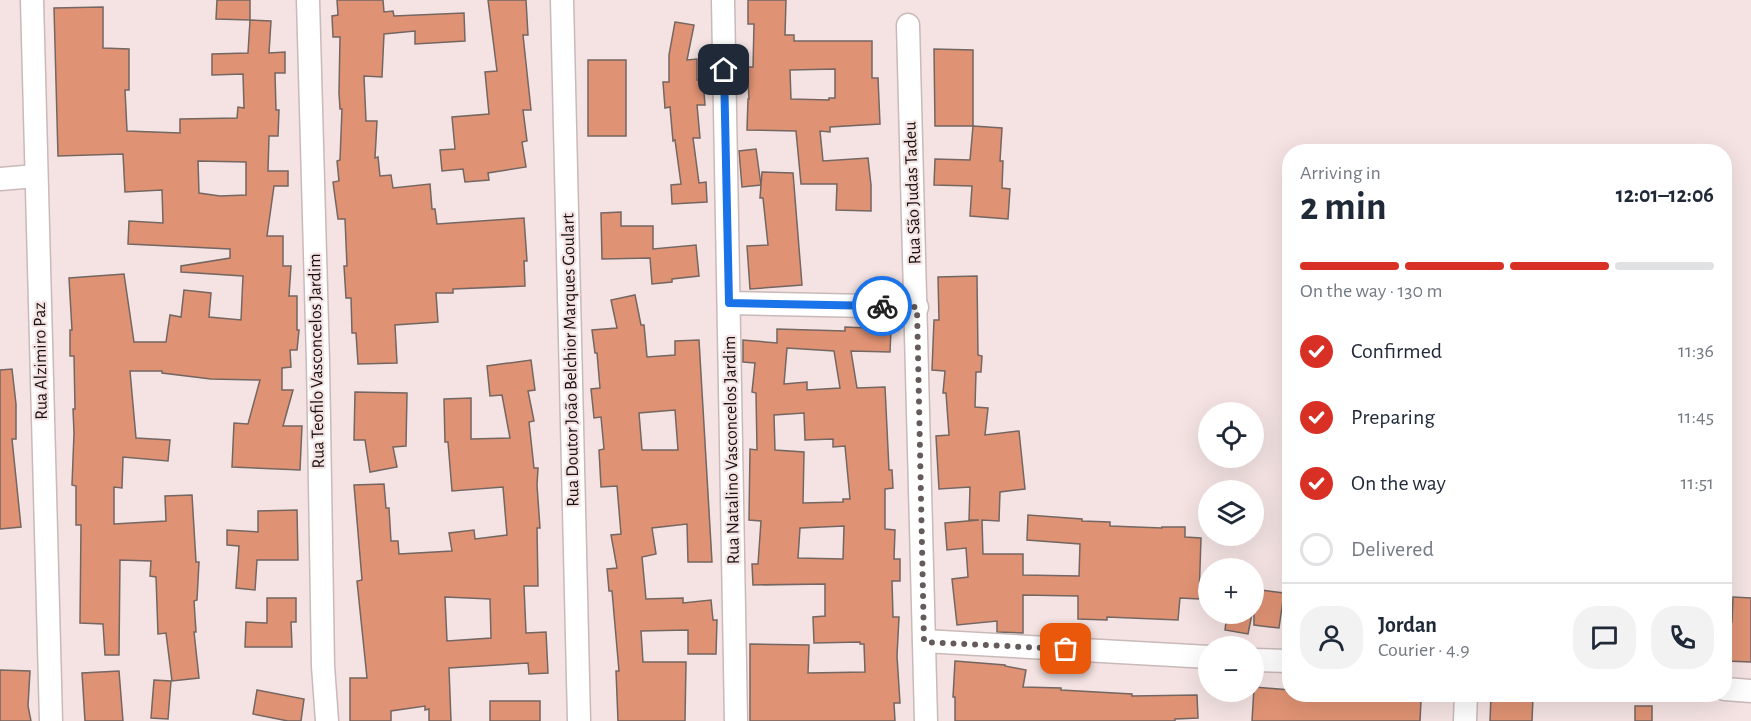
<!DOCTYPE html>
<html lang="en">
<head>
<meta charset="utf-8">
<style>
	body { margin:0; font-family:"Alegreya Sans",sans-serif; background:#f2f2f3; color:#1f2937; height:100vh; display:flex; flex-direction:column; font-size:22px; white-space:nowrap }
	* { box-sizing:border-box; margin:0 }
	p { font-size:20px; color:#747a83 }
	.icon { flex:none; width:33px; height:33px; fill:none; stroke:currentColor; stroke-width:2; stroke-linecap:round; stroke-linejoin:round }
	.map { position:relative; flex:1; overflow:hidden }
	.side { position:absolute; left:1282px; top:144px; width:450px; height:558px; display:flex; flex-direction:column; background:#fff; border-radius:24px; box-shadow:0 6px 24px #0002 }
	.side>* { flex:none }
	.buttons { position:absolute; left:1198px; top:402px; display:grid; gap:12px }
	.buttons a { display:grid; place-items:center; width:66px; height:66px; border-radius:50%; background:#fff; box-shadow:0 6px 24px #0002; font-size:30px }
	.pin { position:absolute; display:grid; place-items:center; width:51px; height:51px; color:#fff; margin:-26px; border-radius:12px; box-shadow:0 3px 9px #0006 }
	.courier { position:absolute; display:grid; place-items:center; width:60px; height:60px; margin:-30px; border:4px solid #1a73e8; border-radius:50%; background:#fff; color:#222; box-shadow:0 2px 8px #0007 }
	.headline em { font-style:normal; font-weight:700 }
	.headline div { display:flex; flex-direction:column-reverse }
	.headline { display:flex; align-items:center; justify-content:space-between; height:102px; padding:0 18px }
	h1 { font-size:39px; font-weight:700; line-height:45px }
	.bar { display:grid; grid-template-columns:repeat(4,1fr); gap:9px 6px; align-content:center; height:72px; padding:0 18px }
	.bar i { height:8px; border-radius:4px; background:#e0e1e3 }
	.bar .on { background:#d93025 }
	.bar p { grid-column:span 4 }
	.line { display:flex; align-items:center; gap:15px; padding:0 18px; border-top:2px solid #e0e1e3 }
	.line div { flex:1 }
	.round { display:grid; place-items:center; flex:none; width:63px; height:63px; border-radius:24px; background:#f2f2f3 }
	ol { padding:0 18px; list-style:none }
	li { display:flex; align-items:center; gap:18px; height:66px }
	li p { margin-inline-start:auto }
	li .icon { padding:6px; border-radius:50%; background:#d93025; color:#fff; stroke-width:4 }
	li:last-child { color:#747a83 }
	li i { width:33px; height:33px; border:3px solid #e0e1e3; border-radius:50% }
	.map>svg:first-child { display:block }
	.building { fill:#e09374; stroke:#746661; stroke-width:1.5; fill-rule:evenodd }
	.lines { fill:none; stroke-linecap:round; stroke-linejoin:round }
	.street-casing { stroke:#cab9b9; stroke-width:25 }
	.street { stroke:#fff; stroke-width:22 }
	.done { stroke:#655b5b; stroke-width:6; stroke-dasharray:0 10.8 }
	.route { stroke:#1a73e8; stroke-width:8 }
	.labels { text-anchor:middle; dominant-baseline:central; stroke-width:4.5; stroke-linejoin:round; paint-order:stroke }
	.street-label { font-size:18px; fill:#181212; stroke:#f5e3e3 }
</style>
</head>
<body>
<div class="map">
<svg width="1751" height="721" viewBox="0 0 1751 721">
	<rect width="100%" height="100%" fill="#f5e3e3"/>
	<g class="building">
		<polygon points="217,0 250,0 250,20 216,19"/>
		<polygon points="337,0 383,0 384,12 393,11 394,16 464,13 465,41 415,44 415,31 384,34 382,77 364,76 366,121 377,121 375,158 378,157 380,176 391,175 393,188 430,184 432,209 435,209 437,224 524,218 527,261 524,261 525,286 453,289 453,293 436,293 438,322 395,325 397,363 358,364 356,333 352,333 351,298 346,298 344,266 347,266 345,219 338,219 333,182 339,181 337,161 340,160 342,109 340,109 339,93 340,37 333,37 332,16 338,15"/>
		<polygon points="488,0 526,0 528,35 523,35 531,110 523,110 527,141 522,142 526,167 488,173 489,180 465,182 463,169 442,171 440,150 455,149 452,117 489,114 485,72 497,71"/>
		<path d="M 748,0 L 786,0 L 785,35 L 794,35 L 794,41 L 872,41 L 872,78 L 878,78 L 880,124 L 830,127 L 830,132 L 820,131 L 823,161 L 868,158 L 871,185 L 871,211 L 836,210 L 837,184 L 801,184 L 796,131 L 747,130 L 748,99 L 749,99 L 747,67 L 753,67 L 754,24 L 748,24 ZM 835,69 L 835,98 L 829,98 L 829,100 L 791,99 L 790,70 Z"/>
		<path d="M 103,7 L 103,48 L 129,49 L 129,90 L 125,90 L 127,131 L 180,133 L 180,119 L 237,118 L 238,107 L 244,108 L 243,74 L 212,75 L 212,54 L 248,53 L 250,20 L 271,21 L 269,53 L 285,52 L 285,73 L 275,73 L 276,110 L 279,110 L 278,136 L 269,136 L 268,171 L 288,171 L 288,186 L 274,186 L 267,236 L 283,236 L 283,266 L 291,266 L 289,296 L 297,296 L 297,330 L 299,330 L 297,350 L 290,350 L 291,367 L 282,368 L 282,390 L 293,390 L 283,426 L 302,426 L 300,470 L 232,467 L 234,423 L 248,424 L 260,380 L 211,379 L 162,373 L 162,371 L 130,371 L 136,438 L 170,440 L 168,461 L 123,457 L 122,488 L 114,487 L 114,524 L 166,521 L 165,496 L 192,495 L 196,562 L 199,562 L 197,600 L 194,601 L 196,632 L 194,632 L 199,678 L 172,681 L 166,633 L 158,634 L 156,577 L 150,576 L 151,561 L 120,560 L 119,655 L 105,655 L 103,624 L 80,623 L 81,525 L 76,525 L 76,486 L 72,485 L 74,433 L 73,409 L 75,409 L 74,356 L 70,356 L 70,330 L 72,330 L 69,278 L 124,274 L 134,342 L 166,342 L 170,315 L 181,317 L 184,290 L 211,293 L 209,317 L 241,320 L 243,276 L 181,272 L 181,266 L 230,258 L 230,249 L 128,244 L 129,221 L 163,223 L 162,190 L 125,192 L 123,154 L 58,156 L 54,8 ZM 198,161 L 246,162 L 246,195 L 220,196 L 199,193 Z"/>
		<polygon points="675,22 694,25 687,60 697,59 697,80 703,80 705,105 697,105 700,138 693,138 699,183 706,182 707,202 672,204 671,185 681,184 675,140 673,141 670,107 665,108 663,82 669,82 669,55"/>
		<polygon points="934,49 973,50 973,126 935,126"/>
		<rect x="588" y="60" width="38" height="76"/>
		<polygon points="973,126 1002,128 1000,161 1003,161 1002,188 1010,189 1008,219 970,216 972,186 934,185 935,159 970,160"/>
		<polygon points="756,149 761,185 742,187 739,151"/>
		<polygon points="762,172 793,173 802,285 750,289 747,246 768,245 763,198 760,198"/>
		<polygon points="621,212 621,226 653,226 653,249 696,245 699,276 672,279 672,282 652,284 650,258 602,259 601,213"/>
		<polygon points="977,276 978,355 982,356 981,372 976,372 975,407 988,408 985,435 1019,431 1025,489 1000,492 999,521 982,520 983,554 1023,554 1023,575 1079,576 1080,544 1027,540 1028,515 1082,519 1082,521 1110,522 1110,526 1162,528 1162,527 1185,527 1185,537 1201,538 1199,599 1180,598 1178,620 1107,617 1107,620 1078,619 1078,596 1023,595 1023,633 997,632 997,621 957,625 952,579 968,577 966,548 947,550 945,523 979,520 969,520 970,487 939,489 936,436 949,435 946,393 943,393 945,371 932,370 934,320 939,320 938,277"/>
		<path d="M 635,295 L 641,325 L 644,325 L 647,357 L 675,355 L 675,341 L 699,340 L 712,562 L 688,562 L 687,524 L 652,528 L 656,554 L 642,557 L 646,599 L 683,598 L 683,603 L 711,600 L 713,620 L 717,620 L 716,654 L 688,654 L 688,630 L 641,631 L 643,662 L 686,662 L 685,721 L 618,721 L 616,671 L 619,671 L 612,591 L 609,591 L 607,569 L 617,568 L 611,535 L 621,534 L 617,486 L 601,487 L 599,450 L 604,449 L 601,417 L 594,418 L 591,389 L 600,388 L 597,353 L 595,353 L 592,330 L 617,328 L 611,300 ZM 675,410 L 678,450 L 642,450 L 639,413 Z"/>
		<path d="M 845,327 L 891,329 L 890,352 L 851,351 L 857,388 L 885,387 L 889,470 L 892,470 L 893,488 L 885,489 L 885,529 L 895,530 L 894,559 L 900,559 L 900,581 L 892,581 L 893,617 L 899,617 L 897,656 L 900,703 L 894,703 L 895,721 L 750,721 L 750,644 L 809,645 L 808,673 L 865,672 L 864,644 L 860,644 L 860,642 L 814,643 L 813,617 L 825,616 L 825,584 L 753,585 L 752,564 L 758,564 L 761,521 L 749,520 L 750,449 L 757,450 L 756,393 L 752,392 L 755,363 L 743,362 L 743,340 L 777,343 L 777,329 L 845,331 ZM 787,348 L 834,351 L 840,388 L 807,390 L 807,382 L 784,384 ZM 804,413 L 805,440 L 833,439 L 833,447 L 845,446 L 850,499 L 843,499 L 843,502 L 803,503 L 804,452 L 775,450 L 774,415 ZM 844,526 L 843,559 L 798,558 L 800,528 Z"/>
		<path d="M 531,360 L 535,390 L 528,391 L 534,421 L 529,422 L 534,468 L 538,468 L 537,485 L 540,528 L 537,528 L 538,586 L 524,586 L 526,633 L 546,632 L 548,673 L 529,674 L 528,663 L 449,668 L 451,721 L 429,721 L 429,709 L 425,710 L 425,706 L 391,711 L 391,721 L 350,721 L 350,678 L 367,678 L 357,581 L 362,580 L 354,485 L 384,484 L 386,508 L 389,508 L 391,541 L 398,541 L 399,554 L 452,551 L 449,533 L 474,530 L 475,539 L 507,535 L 503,487 L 452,491 L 448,442 L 445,442 L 444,399 L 471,398 L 471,439 L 510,438 L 502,395 L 490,396 L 487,366 ZM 445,597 L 490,599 L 491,638 L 447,641 Z"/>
		<polygon points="12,369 16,404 16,439 12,439 21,527 0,529 0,370"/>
		<polygon points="355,392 407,393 406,446 393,447 397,467 370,472 365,440 354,440"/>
		<polygon points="297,510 298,560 257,560 255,590 236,588 239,546 227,545 227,530 258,532 258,511"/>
		<polygon points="1254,589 1284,593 1279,628 1254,625"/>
		<polygon points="1733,597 1751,598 1751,662 1725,661 1725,622 1732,622"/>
		<polygon points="267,598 296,598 296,622 291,622 292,647 245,647 246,622 267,623"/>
		<polygon points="1227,614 1252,614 1248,634 1225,630"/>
		<polygon points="955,661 1005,665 1005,666 1026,670 1023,687 1061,688 1061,690 1132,694 1132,696 1197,695 1198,718 1175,719 1175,721 955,721 955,697 953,697"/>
		<polygon points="0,670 30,671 28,706 31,721 0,721"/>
		<polygon points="119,671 123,721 85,721 82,673"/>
		<polygon points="154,680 171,681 168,719 151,718"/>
		<polygon points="1254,687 1290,690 1290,694 1310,694 1310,697 1374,697 1421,701 1420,721 1252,721"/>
		<polygon points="257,690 304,699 301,721 288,721 253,714"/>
		<polygon points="1491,696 1533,697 1532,721 1490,721"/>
		<rect x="490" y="701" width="50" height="20"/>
		<rect x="1635" y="706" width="17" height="15"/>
	</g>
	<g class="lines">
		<defs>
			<g id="street">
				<polyline points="32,0 51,721"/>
				<polyline points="308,0 318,362 323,666 327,721"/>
				<polyline points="562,0 579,721"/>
				<polyline points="723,0 736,721"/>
				<polyline points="908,25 926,721"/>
				<polyline points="0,179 36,176"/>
				<polyline points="729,303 917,307"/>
				<polyline points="924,641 1209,657"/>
				<polyline points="1254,660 1290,661"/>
				<polyline points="1725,689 1751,691"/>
				<polyline points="1465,721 1466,694"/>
			</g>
		</defs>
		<use href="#street" class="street-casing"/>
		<use href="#street" class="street"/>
	</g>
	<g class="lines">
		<polyline class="done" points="882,306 917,307 924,642 1066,649"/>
		<polyline class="route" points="724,70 729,303 882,306"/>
	</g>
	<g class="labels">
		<g class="street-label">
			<text transform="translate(913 193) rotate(-92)">Rua São Judas Tadeu</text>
			<text transform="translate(571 360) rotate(-91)">Rua Doutor João Belchior Marques Goulart</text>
			<text transform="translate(41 361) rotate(-91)">Rua Alzimiro Paz</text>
			<text transform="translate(317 361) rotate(-91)">Rua Teofilo Vasconcelos Jardim</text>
			<text transform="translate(732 450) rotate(-91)">Rua Natalino Vasconcelos Jardim</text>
		</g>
	</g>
</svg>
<div class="buttons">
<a><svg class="icon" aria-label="locate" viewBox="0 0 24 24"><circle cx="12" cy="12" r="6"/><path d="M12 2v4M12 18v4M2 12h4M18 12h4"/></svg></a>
<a><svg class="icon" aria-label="layers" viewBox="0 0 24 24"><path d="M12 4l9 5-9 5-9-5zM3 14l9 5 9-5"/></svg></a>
<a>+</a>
<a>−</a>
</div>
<div class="pin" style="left:1066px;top:649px;background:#ea580c"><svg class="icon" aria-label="bag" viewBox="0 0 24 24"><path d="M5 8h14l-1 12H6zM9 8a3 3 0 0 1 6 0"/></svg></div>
<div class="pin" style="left:724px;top:70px;background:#1f2937"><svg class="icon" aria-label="home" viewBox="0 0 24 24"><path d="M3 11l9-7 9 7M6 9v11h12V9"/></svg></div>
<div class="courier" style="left:882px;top:306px"><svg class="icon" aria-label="bike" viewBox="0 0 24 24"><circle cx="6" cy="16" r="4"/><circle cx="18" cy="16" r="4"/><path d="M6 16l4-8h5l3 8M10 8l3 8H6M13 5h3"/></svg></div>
<section class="side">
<div class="headline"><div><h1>2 min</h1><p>Arriving in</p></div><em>12:01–12:06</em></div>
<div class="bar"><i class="on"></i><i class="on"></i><i class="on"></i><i></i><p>On the way · 130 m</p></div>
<ol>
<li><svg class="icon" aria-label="check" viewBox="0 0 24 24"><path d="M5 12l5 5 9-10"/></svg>Confirmed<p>11:36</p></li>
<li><svg class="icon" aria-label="check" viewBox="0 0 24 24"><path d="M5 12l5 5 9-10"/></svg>Preparing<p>11:45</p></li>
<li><svg class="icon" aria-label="check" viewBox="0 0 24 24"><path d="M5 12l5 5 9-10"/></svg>On the way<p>11:51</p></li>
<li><i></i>Delivered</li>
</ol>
<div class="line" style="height:108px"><a class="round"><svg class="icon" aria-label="person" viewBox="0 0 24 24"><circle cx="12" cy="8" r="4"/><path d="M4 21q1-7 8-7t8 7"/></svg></a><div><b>Jordan</b><p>Courier · 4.9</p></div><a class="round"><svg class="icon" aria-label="chat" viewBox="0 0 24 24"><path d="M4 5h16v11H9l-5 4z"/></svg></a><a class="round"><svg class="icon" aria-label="phone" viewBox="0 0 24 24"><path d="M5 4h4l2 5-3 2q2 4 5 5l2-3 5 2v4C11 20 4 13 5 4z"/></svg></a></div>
</section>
</div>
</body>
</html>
